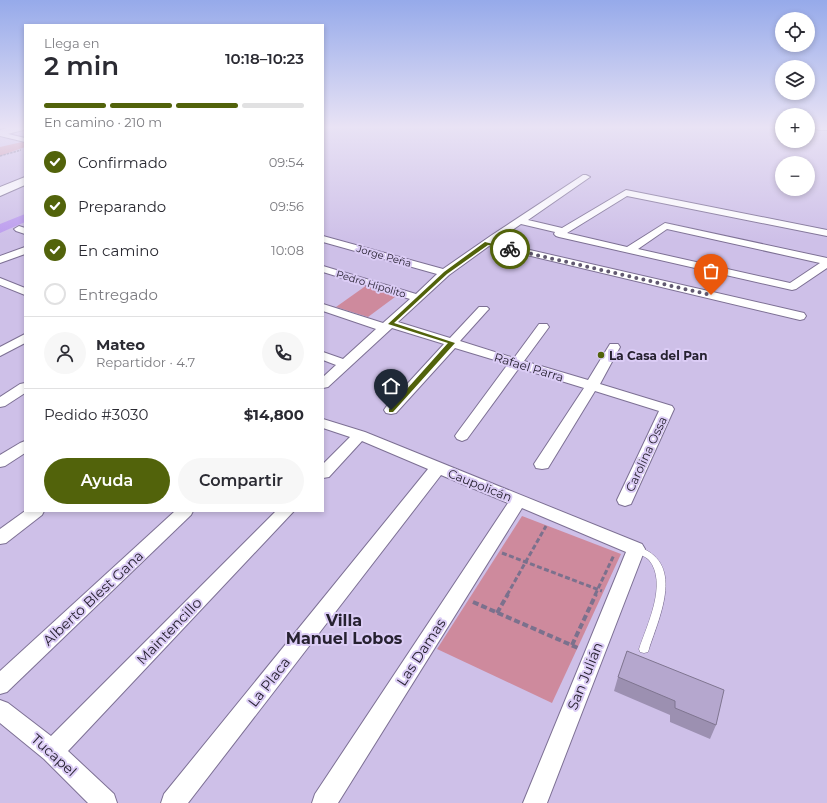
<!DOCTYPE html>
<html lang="es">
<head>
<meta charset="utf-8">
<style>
	body { margin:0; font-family:Montserrat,sans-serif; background:#f7f7f7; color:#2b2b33; height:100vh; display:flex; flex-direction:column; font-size:15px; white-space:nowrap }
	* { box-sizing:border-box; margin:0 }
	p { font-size:13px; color:#7c7c81 }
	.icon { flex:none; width:22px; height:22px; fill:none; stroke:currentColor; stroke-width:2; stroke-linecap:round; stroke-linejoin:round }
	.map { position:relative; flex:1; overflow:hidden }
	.drawer { position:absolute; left:24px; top:24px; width:300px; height:488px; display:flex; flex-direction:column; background:#fff; border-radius:0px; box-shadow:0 2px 6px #0003 }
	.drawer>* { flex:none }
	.fabs { position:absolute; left:775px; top:12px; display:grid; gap:8px }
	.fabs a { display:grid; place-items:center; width:40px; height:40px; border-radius:50%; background:#fff; box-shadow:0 2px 6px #0003; font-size:20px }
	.pin { position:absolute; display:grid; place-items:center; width:34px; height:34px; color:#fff; margin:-41px -17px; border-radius:50% 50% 50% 0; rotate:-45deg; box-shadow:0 0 4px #0007 }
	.pin .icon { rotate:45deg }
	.courier { position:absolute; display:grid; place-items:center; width:40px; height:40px; margin:-20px; border:3px solid #52630b; border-radius:50%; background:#fff; color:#222; box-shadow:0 1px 5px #0007 }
	.summary em { font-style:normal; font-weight:600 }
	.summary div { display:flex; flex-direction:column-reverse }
	.summary { display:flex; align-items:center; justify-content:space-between; height:68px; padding:0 20px }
	h1 { font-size:26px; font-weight:600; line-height:30px }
	.bar { display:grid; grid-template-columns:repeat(4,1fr); gap:6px 4px; align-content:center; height:48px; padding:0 20px }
	.bar i { height:5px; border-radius:3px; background:#e1e1e2 }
	.bar .selected { background:#52630b }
	.bar p { grid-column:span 4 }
	.line { display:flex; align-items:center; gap:10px; padding:0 20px; border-top:1px solid #e1e1e2 }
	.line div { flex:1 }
	.round { display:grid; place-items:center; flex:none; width:42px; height:42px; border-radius:21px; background:#f7f7f7 }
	ol { padding:0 20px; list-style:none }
	li { display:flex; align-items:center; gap:12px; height:44px }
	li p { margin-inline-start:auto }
	li .icon { padding:4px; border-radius:50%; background:#52630b; color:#fff; stroke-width:4 }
	li:last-child { color:#7c7c81 }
	li i { width:22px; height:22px; border:2px solid #e1e1e2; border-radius:50% }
	.cta { display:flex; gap:8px; margin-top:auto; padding:8px 20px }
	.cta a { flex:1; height:46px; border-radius:24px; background:#52630b; color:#fff; font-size:16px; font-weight:600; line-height:46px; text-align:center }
	.cta a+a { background:#f7f7f7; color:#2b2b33 }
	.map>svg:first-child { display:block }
	.green { fill:#ce8a9d }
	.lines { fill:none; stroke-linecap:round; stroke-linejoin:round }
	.canal { fill:#bb9bee; fill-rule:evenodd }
	.service-casing { stroke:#7d7094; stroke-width:1 }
	.minor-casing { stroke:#7d7094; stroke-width:2 }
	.secondary-casing { stroke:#7d7094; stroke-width:2 }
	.primary-casing { stroke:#7d7094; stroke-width:2 }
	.path-far2 { stroke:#7b718d; stroke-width:1.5; stroke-dasharray:2.5 1; stroke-linecap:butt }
	.path-far1 { stroke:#7b718d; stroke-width:3; stroke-dasharray:5 2.5; stroke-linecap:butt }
	.path { stroke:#7b718d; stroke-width:4; stroke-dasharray:6 3; stroke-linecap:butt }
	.service { fill:#fff; fill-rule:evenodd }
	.minor { fill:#fff; fill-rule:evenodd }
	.secondary { fill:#fff; fill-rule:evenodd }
	.primary { fill:#fff; fill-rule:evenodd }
	.wall { fill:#9c90b1 }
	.building { fill:#b5a7ce; stroke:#7f7590 }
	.route { fill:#52630b }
	.done { stroke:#615970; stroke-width:4; stroke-dasharray:0 7.2 }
	.poi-dot { fill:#52630b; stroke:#dbccf5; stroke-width:1.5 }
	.labels { text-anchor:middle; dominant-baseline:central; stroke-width:4; stroke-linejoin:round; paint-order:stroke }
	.far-street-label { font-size:10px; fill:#262130; stroke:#dbccf5 }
	.poi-label { font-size:12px; font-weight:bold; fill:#262130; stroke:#dbccf5; text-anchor:start }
	.street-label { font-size:12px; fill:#262130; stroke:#dbccf5 }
	.near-street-label { font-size:14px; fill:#262130; stroke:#dbccf5 }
	.near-neighbourhood-label { font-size:16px; font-weight:bold; fill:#262130; stroke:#dbccf5 }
</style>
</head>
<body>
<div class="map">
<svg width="827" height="803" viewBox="0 0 827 803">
	<rect width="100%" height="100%" fill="#cec0e8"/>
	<g class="green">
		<polygon points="22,142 25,142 25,147 0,156 0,147"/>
		<polygon points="367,285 399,294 368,317 336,307"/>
		<polygon points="522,516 621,554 552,703 437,649"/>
	</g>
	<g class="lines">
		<polygon class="canal" points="25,214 25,222 0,233 0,224"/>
		<defs>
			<path id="service" d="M 636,546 C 686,561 660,615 649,649 L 648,652 L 644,653 L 640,652 L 639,649 C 647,625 668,583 649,560 C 645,556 638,554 633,551 L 632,549 L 633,547 Z"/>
			<g id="minor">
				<polygon points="815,128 827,128 827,130 819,130"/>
				<polygon points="0,132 25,138 25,142 0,136"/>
				<path d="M 583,175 L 586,175 L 590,177 L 528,220 L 562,228 L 626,190 L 827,230 L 827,236 L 627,196 L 567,233 L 627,247 L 665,223 L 827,258 L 827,268 L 796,289 L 792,290 L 559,237 L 556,236 L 554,234 L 555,232 L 521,224 L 495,242 L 804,313 L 806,316 L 804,319 L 800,320 L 489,246 L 449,275 L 398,322 L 450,338 L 479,307 L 487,307 L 489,309 L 487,311 L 460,341 L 514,358 L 539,324 L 547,324 L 549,327 L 524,361 L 588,380 L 610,344 L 618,344 L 620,347 L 600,384 L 672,406 L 674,409 L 631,504 L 625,506 L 619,504 L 617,500 L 659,411 L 595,391 L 548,468 L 542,469 L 536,468 L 534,464 L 584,388 L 519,368 L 467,439 L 462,441 L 457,439 L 455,436 L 457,433 L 508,364 L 455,348 L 396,413 L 391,414 L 386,413 L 384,410 L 386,407 L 444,344 L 392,328 L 328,387 L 323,388 L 323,377 L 336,365 L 323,360 L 323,352 L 343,359 L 376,329 L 323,311 L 323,304 L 383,323 L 410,299 L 323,272 L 323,266 L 416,294 L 437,274 L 323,242 L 323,236 L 443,269 L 492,235 ZM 667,229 L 820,263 L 790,283 L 638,249 Z"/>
				<polygon points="19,226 25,228 25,234 16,231 14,229"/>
				<polygon points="25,247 25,254 0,263 0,256"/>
				<polygon points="0,278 25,288 25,295 0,285"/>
				<polygon points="25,334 25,343 0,356 0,347"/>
				<polygon points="25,383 25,393 5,406 0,407 0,397 20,384"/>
				<polygon points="323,419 365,432 642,544 645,549 547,803 523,803 626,552 522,508 338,803 312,803 315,794 508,503 441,475 188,803 161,803 164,794 428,469 362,441 329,477 323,478 323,464 350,437 323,428"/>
				<polygon points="25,441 25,453 5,466 0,467 0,455 20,443"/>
				<polygon points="25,511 44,511 42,515 6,543 0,544 0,529"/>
				<polygon points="175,511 193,511 191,515 7,692 0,694 0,671"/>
				<polygon points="276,511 294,511 68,751 114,794 117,803 88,803 44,759 0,723 0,700 8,703 51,736"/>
			</g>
			<polygon id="secondary" points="25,177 25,185 0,196 0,187"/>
			<polygon id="primary" points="7,128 25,128 23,130 0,136 0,130"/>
		</defs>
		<use href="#service" class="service-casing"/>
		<use href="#minor" class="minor-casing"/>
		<use href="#secondary" class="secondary-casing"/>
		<use href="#primary" class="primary-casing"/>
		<polyline class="path-far2" points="0,156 21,150"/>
		<g class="path-far1">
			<polyline points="502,553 602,591"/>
			<polyline points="507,595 546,526"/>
			<polyline points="595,595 614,555"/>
		</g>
		<g class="path">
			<polyline points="473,602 578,648"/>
			<polyline points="497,613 508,594"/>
			<polyline points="572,645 596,594"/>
		</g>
		<use href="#service" class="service"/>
		<use href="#minor" class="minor"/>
		<use href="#secondary" class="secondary"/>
		<use href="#primary" class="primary"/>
	</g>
	<polygon class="wall" points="627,651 716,725 710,739 670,722 670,715 614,691 618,677"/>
	<polygon class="building" points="627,651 724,690 716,725 675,708 675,701 618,677"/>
	<linearGradient id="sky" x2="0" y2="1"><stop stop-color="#96aaea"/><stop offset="0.53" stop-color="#e9e3f5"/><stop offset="1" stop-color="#e9e3f5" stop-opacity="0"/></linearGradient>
	<rect width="827" height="240" fill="url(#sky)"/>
	<polygon class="route" points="485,242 513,249 510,250 488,245 447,274 394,323 455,343 393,412 389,412 389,409 448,343 388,324 444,272"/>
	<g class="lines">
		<polyline class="done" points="510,249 711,295"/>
	</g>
	<circle class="poi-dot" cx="601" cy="355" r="4"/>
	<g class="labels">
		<g class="far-street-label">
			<text transform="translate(384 256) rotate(16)">Jorge Peña</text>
			<text transform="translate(371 284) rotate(17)">Pedro Hipolito</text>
		</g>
		<g class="poi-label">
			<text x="609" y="355">La Casa del Pan</text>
		</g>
		<g class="street-label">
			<text transform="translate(529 367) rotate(17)">Rafael Parra</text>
			<text transform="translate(646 454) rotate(-65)">Carolina Ossa</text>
			<text transform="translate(480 485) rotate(22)">Caupolicán</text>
		</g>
		<g class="near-street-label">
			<text transform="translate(93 598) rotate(-43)">Alberto Blest Gana</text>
			<text transform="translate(169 631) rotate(-46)">Maintencillo</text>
			<text transform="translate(421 652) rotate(-57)">Las Damas</text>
			<text transform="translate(585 676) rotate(-68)">San Julián</text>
			<text transform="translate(269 682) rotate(-52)">La Placa</text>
			<text transform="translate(54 755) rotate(42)">Tucapel</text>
		</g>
		<g class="near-neighbourhood-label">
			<text x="344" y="620">Villa<tspan x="344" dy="18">Manuel Lobos</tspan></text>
		</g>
	</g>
</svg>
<div class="fabs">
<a><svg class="icon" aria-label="locate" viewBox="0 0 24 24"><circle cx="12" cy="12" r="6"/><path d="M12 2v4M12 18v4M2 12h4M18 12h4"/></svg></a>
<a><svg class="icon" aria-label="layers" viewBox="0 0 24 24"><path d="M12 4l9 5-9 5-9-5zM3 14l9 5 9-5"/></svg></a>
<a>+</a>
<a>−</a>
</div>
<div class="pin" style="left:711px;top:295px;background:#ea580c"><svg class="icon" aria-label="bag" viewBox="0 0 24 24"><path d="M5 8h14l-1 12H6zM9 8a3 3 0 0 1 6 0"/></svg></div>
<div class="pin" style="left:391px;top:410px;background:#1f2937"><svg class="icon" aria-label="home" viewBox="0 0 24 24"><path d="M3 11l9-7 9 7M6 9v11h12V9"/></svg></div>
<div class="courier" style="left:510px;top:249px"><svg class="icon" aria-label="bike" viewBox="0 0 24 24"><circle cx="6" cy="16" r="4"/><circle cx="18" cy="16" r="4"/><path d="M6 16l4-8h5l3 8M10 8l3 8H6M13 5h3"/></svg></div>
<section class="drawer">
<div class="summary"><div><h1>2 min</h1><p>Llega en</p></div><em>10:18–10:23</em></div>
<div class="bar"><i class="selected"></i><i class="selected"></i><i class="selected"></i><i></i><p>En camino · 210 m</p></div>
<ol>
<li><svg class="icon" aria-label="check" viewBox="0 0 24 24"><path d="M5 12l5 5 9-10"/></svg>Confirmado<p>09:54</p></li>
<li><svg class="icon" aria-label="check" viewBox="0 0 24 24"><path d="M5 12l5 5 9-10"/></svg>Preparando<p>09:56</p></li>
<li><svg class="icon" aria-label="check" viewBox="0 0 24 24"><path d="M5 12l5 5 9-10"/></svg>En camino<p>10:08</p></li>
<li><i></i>Entregado</li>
</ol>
<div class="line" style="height:72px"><a class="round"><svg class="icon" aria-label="person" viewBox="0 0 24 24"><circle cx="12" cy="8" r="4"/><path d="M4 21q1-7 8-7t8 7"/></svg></a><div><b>Mateo</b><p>Repartidor · 4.7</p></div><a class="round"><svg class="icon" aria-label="phone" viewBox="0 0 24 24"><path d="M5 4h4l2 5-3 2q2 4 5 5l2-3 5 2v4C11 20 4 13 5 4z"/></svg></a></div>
<div class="line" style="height:52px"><div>Pedido #3030</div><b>$14,800</b></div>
<div class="cta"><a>Ayuda</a><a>Compartir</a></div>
</section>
</div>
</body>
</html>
